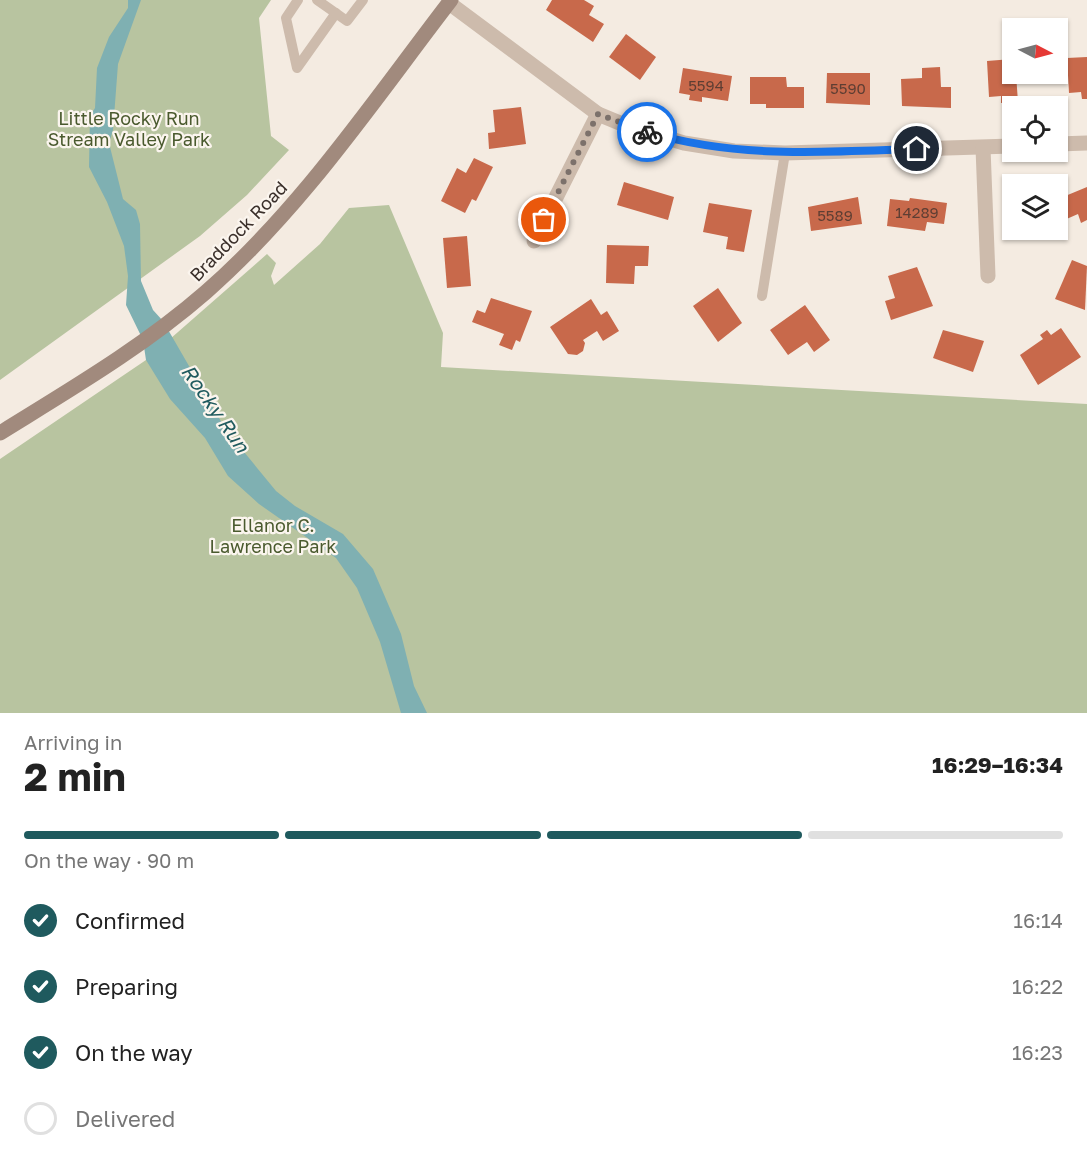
<!DOCTYPE html>
<html lang="en">
<head>
<meta charset="utf-8">
<style>
	body { margin:0; font-family:"Golos Text",sans-serif; background:#f2f2f2; color:#222; height:100vh; display:flex; flex-direction:column; font-size:22px; white-space:nowrap }
	* { box-sizing:border-box; margin:0 }
	p { font-size:20px; color:#767676 }
	.icon { flex:none; width:33px; height:33px; fill:none; stroke:currentColor; stroke-width:2; stroke-linecap:round; stroke-linejoin:round }
	.map { position:relative; height:713px; overflow:hidden }
	.details { display:flex; flex-direction:column; background:#fff; flex:1 }
	.details>* { flex:none }
	.needle { width:39px; rotate:96deg }
	.tools { position:absolute; left:1002px; top:18px; display:grid; gap:12px }
	.tools a { display:grid; place-items:center; width:66px; height:66px; border-radius:0px; background:#fff; box-shadow:0 2px 4px #0004; font-size:30px }
	.pin { position:absolute; display:grid; place-items:center; width:51px; height:51px; color:#fff; margin:-26px; border:3px solid #fff; border-radius:50%; box-shadow:0 2px 6px #0007 }
	.courier { position:absolute; display:grid; place-items:center; width:60px; height:60px; margin:-30px; border:4px solid #1a73e8; border-radius:50%; background:#fff; color:#222; box-shadow:0 2px 8px #0007 }
	.summary em { font-style:normal; font-weight:700 }
	.summary div { display:flex; flex-direction:column-reverse }
	.summary { display:flex; align-items:center; justify-content:space-between; height:102px; padding:0 24px }
	h1 { font-size:39px; font-weight:700; line-height:45px }
	.bar { display:grid; grid-template-columns:repeat(4,1fr); gap:9px 6px; align-content:center; height:72px; padding:0 24px }
	.bar i { height:8px; border-radius:4px; background:#e0e0e0 }
	.bar .selected { background:#1f5a5e }
	.bar p { grid-column:span 4 }
	ol { padding:0 24px; list-style:none }
	li { display:flex; align-items:center; gap:18px; height:66px }
	li p { margin-inline-start:auto }
	li .icon { padding:6px; border-radius:50%; background:#1f5a5e; color:#fff; stroke-width:4 }
	li:last-child { color:#767676 }
	li i { width:33px; height:33px; border:3px solid #e0e0e0; border-radius:50% }
	.map>svg:first-child { display:block }
	.green { fill:#b8c4a0 }
	.water { fill:#7fb0b2 }
	.building { fill:#c8694b }
	.lines { fill:none; stroke-linecap:round; stroke-linejoin:round }
	.lane { stroke:#cdbbac; stroke-width:10 }
	.street { stroke:#cdbbac; stroke-width:15 }
	.secondary { stroke:#a18a7d; stroke-width:15 }
	.done { stroke:#7c716b; stroke-width:6; stroke-dasharray:0 10.8 }
	.route { stroke:#1a73e8; stroke-width:8 }
	.labels { text-anchor:middle; dominant-baseline:central; stroke-width:4.5; stroke-linejoin:round; paint-order:stroke }
	.number-label { font-size:15px; fill:#5e3e33 }
	.park-label { font-size:18px; fill:#4a5a2e; stroke:#fbf5ee }
	.street-label { font-size:18px; fill:#3b302b; stroke:#fbf5ee }
	.water-label { font-size:20px; font-style:italic; fill:#1f5a5e; stroke:#fbf5ee }
</style>
</head>
<body>
<div class="map">
<svg width="1087" height="713" viewBox="0 0 1087 713">
	<rect width="100%" height="100%" fill="#f4ebe1"/>
	<g class="green">
		<polygon points="0,0 271,0 259,18 271,136 289,150 247,195 200,236 0,380"/>
		<polygon points="389,205 443,333 441,367 1087,404 1087,713 0,713 0,459 146,360 267,254 276,263 271,276 274,285 320,244 349,208"/>
	</g>
	<polygon class="water" points="128,0 141,0 118,64 113,130 109,143 123,199 136,210 140,224 141,281 153,310 163,321 226,430 276,491 295,506 343,534 373,569 401,634 414,686 427,713 401,713 380,642 357,588 336,558 259,504 228,476 205,438 170,399 146,360 143,340 126,305 128,276 124,246 107,202 89,167 90,116 95,108 97,68 109,37 128,8"/>
	<g class="building">
		<polygon points="552,0 584,0 594,6 589,15 604,24 593,42 546,10"/>
		<polygon points="626,34 656,57 640,80 609,57"/>
		<polygon points="1087,57 1087,99 1082,99 1081,92 1069,93 1067,58"/>
		<polygon points="1012,59 1012,74 1016,74 1018,102 1001,103 1001,96 989,97 987,61"/>
		<polygon points="940,67 941,87 951,87 951,108 902,106 901,79 922,78 922,68"/>
		<polygon points="683,68 732,76 728,101 702,97 702,102 689,100 690,95 679,93"/>
		<polygon points="827,73 870,73 870,105 826,103"/>
		<polygon points="750,77 786,77 787,87 804,87 804,108 766,108 766,104 750,104"/>
		<polygon points="521,107 526,144 489,149 488,133 495,132 493,110"/>
		<polygon points="474,158 493,167 476,201 472,199 465,213 441,201 457,168 466,173"/>
		<polygon points="624,182 674,197 668,220 617,205"/>
		<polygon points="1087,187 1087,220 1081,223 1078,214 1062,221 1058,210 1058,199"/>
		<polygon points="858,197 862,224 811,231 808,207"/>
		<polygon points="910,198 947,203 944,224 927,222 925,231 887,226 890,199 909,201"/>
		<polygon points="709,203 752,210 744,252 726,249 728,237 703,232"/>
		<polygon points="467,236 471,286 447,288 443,238"/>
		<polygon points="607,245 649,246 648,266 635,266 634,284 606,283"/>
		<polygon points="1072,260 1087,266 1085,310 1055,299"/>
		<polygon points="917,267 933,306 891,320 885,301 895,298 888,276"/>
		<polygon points="718,288 742,323 718,342 693,306"/>
		<polygon points="491,298 532,311 520,342 516,340 512,350 499,345 504,334 472,322 477,310 485,313"/>
		<polygon points="591,299 601,315 607,311 619,331 603,341 597,331 583,340 585,343 583,351 577,355 568,354 550,327"/>
		<polygon points="805,305 830,340 814,352 807,342 788,355 770,330"/>
		<polygon points="1061,328 1081,357 1038,385 1020,355 1043,339 1040,335 1047,330 1051,335"/>
		<polygon points="943,330 984,341 973,372 933,358"/>
	</g>
	<g class="lines">
		<g class="lane">
			<polyline points="298,0 286,18 297,68 336,13"/>
			<polyline points="317,0 347,21 363,0"/>
			<polyline points="762,296 785,153"/>
		</g>
		<g class="street">
			<polyline points="449,3 598,114 627,126 684,143 734,151 785,153 1012,146"/>
			<polyline points="1058,144 1087,143"/>
			<polyline points="983,148 988,276"/>
			<polyline points="534,241 598,114"/>
		</g>
		<path class="secondary" d="M 0,433 C 71,389 143,347 206,292 C 302,208 374,100 451,0"/>
	</g>
	<g class="lines">
		<polyline class="done" points="544,220 598,114 647,132"/>
		<path class="route" d="M 647,132 C 738,159 824,152 917,149"/>
	</g>
	<g class="labels">
		<g class="number-label">
			<text x="706" y="85">5594</text>
			<text x="848" y="88">5590</text>
			<text x="917" y="212">14289</text>
			<text x="835" y="215">5589</text>
		</g>
		<g class="park-label">
			<text x="129" y="118">Little Rocky Run<tspan x="129" dy="21">Stream Valley Park</tspan></text>
			<text x="273" y="525">Ellanor C.<tspan x="273" dy="21">Lawrence Park</tspan></text>
		</g>
		<g class="street-label">
			<text transform="translate(238 231) rotate(-46)">Braddock Road</text>
		</g>
		<g class="water-label">
			<text transform="translate(216 408) rotate(55)">Rocky Run</text>
		</g>
	</g>
</svg>
<div class="tools">
<a><svg class="needle" viewBox="-14 -14 28 28"><path d="M0-13l5 13h-10z" fill="#e53935"/><path d="M0 13l5-13h-10z" fill="#767676"/></svg></a>
<a><svg class="icon" aria-label="locate" viewBox="0 0 24 24"><circle cx="12" cy="12" r="6"/><path d="M12 2v4M12 18v4M2 12h4M18 12h4"/></svg></a>
<a><svg class="icon" aria-label="layers" viewBox="0 0 24 24"><path d="M12 4l9 5-9 5-9-5zM3 14l9 5 9-5"/></svg></a>
</div>
<div class="pin" style="left:544px;top:220px;background:#ea580c"><svg class="icon" aria-label="bag" viewBox="0 0 24 24"><path d="M5 8h14l-1 12H6zM9 8a3 3 0 0 1 6 0"/></svg></div>
<div class="pin" style="left:917px;top:149px;background:#1f2937"><svg class="icon" aria-label="home" viewBox="0 0 24 24"><path d="M3 11l9-7 9 7M6 9v11h12V9"/></svg></div>
<div class="courier" style="left:647px;top:132px"><svg class="icon" aria-label="bike" viewBox="0 0 24 24"><circle cx="6" cy="16" r="4"/><circle cx="18" cy="16" r="4"/><path d="M6 16l4-8h5l3 8M10 8l3 8H6M13 5h3"/></svg></div>
</div>
<section class="details">
<div class="summary"><div><h1>2 min</h1><p>Arriving in</p></div><em>16:29–16:34</em></div>
<div class="bar"><i class="selected"></i><i class="selected"></i><i class="selected"></i><i></i><p>On the way · 90 m</p></div>
<ol>
<li><svg class="icon" aria-label="check" viewBox="0 0 24 24"><path d="M5 12l5 5 9-10"/></svg>Confirmed<p>16:14</p></li>
<li><svg class="icon" aria-label="check" viewBox="0 0 24 24"><path d="M5 12l5 5 9-10"/></svg>Preparing<p>16:22</p></li>
<li><svg class="icon" aria-label="check" viewBox="0 0 24 24"><path d="M5 12l5 5 9-10"/></svg>On the way<p>16:23</p></li>
<li><i></i>Delivered</li>
</ol>
</section>
</body>
</html>
